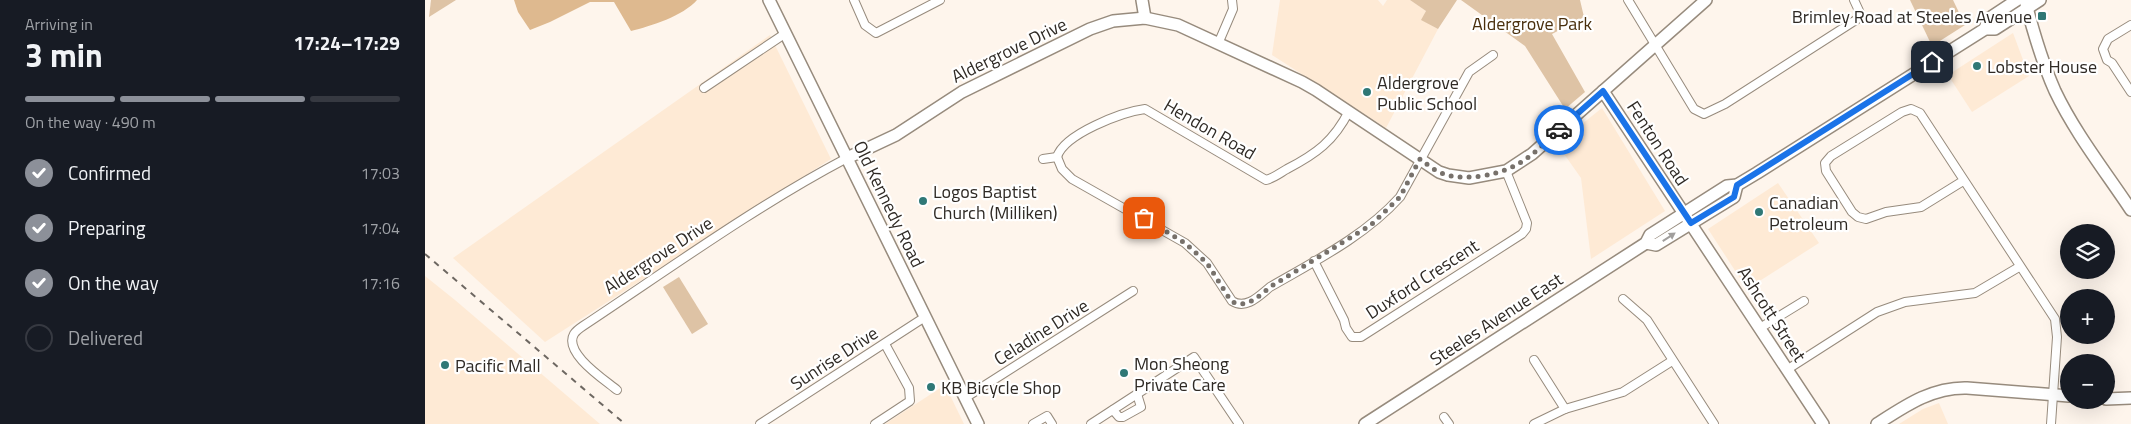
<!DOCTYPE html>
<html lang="en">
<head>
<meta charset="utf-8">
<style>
	body { margin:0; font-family:"Titillium Web",sans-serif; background:#242831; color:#f1f3f6; height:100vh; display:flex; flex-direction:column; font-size:19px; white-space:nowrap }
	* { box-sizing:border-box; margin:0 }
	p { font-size:16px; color:#9ea1a6 }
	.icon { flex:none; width:28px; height:28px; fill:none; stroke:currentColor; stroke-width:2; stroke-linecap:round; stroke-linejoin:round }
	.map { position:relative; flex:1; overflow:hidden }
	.side { display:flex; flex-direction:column; background:#171b24; width:425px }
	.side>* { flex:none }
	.fabs { position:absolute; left:1635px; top:224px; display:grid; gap:10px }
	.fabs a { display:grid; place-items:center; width:55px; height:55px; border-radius:50%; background:#171b24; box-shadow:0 5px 20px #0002; font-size:25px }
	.pin { position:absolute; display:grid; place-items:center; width:42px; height:42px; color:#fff; margin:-21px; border-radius:10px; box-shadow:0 2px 8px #0006 }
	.courier { position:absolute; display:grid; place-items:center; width:50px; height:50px; margin:-25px; border:4px solid #1a73e8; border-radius:50%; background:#fff; color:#222; box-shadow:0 1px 6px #0007 }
	.head em { font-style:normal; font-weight:700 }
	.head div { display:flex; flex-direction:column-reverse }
	.head { display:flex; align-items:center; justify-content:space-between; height:85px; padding:0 25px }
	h1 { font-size:32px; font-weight:700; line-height:38px }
	.bar { display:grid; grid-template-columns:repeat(4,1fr); gap:8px 5px; align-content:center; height:60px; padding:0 25px }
	.bar i { height:6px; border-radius:4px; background:#363941 }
	.bar .on { background:#8c9099 }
	.bar p { grid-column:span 4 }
	ol { padding:0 25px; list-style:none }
	li { display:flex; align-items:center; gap:15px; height:55px }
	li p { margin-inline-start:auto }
	li .icon { padding:5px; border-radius:50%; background:#8c9099; color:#fff; stroke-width:4 }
	li:last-child { color:#9ea1a6 }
	li i { width:28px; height:28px; border:2px solid #363941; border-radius:50% }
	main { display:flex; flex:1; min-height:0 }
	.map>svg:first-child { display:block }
	.built { fill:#feead5 }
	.green { fill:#dec3a5 }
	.forest { fill:#deb98f }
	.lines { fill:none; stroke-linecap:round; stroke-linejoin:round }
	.street-casing { stroke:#978b7d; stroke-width:10 }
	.secondary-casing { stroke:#978b7d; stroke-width:14 }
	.street { stroke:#fff; stroke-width:8 }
	.secondary { stroke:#fff; stroke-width:11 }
	.rail { stroke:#6d6761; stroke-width:2; stroke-dasharray:6 6; stroke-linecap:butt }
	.oneway { fill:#a19f9d }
	.done { stroke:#77716b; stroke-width:5; stroke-dasharray:0 9 }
	.route { stroke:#1a73e8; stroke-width:6 }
	.poi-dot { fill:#2f7876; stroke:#fff; stroke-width:2 }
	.labels { text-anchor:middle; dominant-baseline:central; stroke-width:4.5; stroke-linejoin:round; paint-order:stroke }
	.poi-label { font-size:18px; fill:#2f2a25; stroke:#fff; text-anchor:start }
	.park-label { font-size:18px; fill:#492f0d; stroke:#fff }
	.street-label { font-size:18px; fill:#2f2a25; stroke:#fff }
</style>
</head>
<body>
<main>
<section class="side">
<div class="head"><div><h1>3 min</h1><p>Arriving in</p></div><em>17:24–17:29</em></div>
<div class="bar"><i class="on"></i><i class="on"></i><i class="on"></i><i></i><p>On the way · 490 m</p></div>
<ol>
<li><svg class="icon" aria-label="check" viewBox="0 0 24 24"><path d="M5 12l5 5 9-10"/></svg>Confirmed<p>17:03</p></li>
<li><svg class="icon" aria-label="check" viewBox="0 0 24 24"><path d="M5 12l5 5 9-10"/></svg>Preparing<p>17:04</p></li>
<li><svg class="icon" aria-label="check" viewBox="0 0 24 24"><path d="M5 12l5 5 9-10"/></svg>On the way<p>17:16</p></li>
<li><i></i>Delivered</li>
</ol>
</section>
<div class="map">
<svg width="1706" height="424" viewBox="0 0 1706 424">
	<rect width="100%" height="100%" fill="#fef5ec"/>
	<g class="built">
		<polygon points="855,0 953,0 958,6 962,0 985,0 1001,11 997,20 1013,29 961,128 847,55"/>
		<polygon points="1588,33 1604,76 1547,112 1523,75"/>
		<polygon points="345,35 406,159 120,342 28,258"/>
		<polygon points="1177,108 1240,211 1166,259 1156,178 1132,144"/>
		<polygon points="1353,183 1394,243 1322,289 1283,229"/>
		<polygon points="0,276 30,300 175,424 0,424"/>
		<polygon points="520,385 539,424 460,424"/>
		<polygon points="1514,403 1523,424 1474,424 1498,409"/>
	</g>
	<g class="green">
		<polygon points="6,0 31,0 4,17"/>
		<polygon points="985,0 1032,0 1013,29 996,20 1001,11"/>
		<polygon points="1036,0 1155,0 1159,17 1127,34 1160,92 1140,109 1100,46"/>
		<polygon points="1485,0 1528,0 1540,25 1507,46"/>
		<polygon points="254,277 283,324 267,334 238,287"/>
	</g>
	<path class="forest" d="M 89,0 L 272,0 C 258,16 226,26 206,31 L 189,2 L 165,2 L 125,22 L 105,30 L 93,12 Z"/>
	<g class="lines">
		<defs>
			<g id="street">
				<polyline points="429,0 440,25 451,33 515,0"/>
				<polyline points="1203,0 1269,109 1279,114 1300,104 1434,18 1435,13 1429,0"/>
				<polyline points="1706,25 1683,39 1678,49 1682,60 1687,63 1706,92"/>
				<polyline points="793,44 808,9 807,0"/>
				<polyline points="279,88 361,33"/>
				<path d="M 632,157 L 637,169 L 647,179 L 760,243 L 782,263 L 807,301 C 821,310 834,296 845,287 C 890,261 940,236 975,197 L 1044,72 L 1068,55"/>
				<path d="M 632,157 C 639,134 697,112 720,109 L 841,180 C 849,178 855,173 862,169 C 891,154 909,141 924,111"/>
				<polyline points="618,159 632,157"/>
				<polyline points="1538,181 1496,207 1461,212 1441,219 1433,217 1427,212 1401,171 1400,163 1406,156 1477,112 1486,109 1495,113 1630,319 1632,337 1626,424"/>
				<polyline points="889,261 919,320 921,328 927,337 936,337 1097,234 1101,229 1102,223 1081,171"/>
				<polyline points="1198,299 1222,320 1289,424"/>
				<polyline points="1335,328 1379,301"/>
				<polyline points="1109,360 1140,409"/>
				<polyline points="1363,369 1452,312 1480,302 1550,293 1594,267"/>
				<path d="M 192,390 C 180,380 138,353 149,334 C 151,331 155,328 158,326 C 244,269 331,206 422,158"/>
				<polyline points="540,398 708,291"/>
				<polyline points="688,410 694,417 698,417 716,407 712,394"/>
				<polyline points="1019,417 1024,424"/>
				<polyline points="335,424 500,317"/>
				<polyline points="450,424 485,401 484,388 460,344"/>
				<polyline points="608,424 622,416 627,424"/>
				<polyline points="666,424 769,357 814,424"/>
				<polyline points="1109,424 1140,409 1198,392 1247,361"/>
			</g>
			<g id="secondary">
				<polyline points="344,0 553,424"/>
				<polyline points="717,0 720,18"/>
				<path d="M 1600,0 C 1608,31 1617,62 1630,91 C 1650,133 1680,171 1706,210"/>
				<polyline points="1560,29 1563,19 1592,0"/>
				<polyline points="1178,91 1398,424"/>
				<polyline points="422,158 471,135 537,92 665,29 688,21 720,18 753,25 877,82 891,90 1014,172 1023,175 1044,178 1081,171 1107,154 1281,0"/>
				<polyline points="1221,243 1231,245 1309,197 1312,185"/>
				<polyline points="1681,399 1706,398"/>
				<polyline points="940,424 1221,243 1225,235 1302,186 1312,185 1332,173 1560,29 1570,29 1615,0"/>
				<path d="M 1452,424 C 1480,406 1507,387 1542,388 L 1644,396"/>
			</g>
		</defs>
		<use href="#street" class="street-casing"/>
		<use href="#secondary" class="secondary-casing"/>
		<use href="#street" class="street"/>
		<use href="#secondary" class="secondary"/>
		<polyline class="rail" points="0,254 200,424"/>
	</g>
	<defs><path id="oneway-solid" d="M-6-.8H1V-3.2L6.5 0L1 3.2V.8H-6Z" transform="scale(1.25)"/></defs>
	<use class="oneway" href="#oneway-solid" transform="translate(1244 237) rotate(-33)"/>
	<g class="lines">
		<path class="done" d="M 719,218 L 760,243 L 782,263 L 806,301 C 821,310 834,296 845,287 L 946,225 L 975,197 L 995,159 C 1001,163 1007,169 1014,172 C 1027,178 1042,178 1056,176 C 1094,170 1107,155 1134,130"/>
		<polyline class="route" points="1134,130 1178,91 1266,223 1309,197 1312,185 1507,62"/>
	</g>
	<g class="poi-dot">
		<rect x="1612" y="11" width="10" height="10" rx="2.5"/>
		<circle cx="1552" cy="66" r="5"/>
		<circle cx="942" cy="92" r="5"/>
		<circle cx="498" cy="201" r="5"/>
		<circle cx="1334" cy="212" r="5"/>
		<circle cx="20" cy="365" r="5"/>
		<circle cx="699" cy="373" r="5"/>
		<circle cx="506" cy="387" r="5"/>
	</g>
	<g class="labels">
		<g class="poi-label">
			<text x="1607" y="16" text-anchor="end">Brimley Road at Steeles Avenue</text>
			<text x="1562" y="66">Lobster House</text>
			<text x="952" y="82">Aldergrove<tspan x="952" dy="21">Public School</tspan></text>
			<text x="508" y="191">Logos Baptist<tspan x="508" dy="21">Church (Milliken)</tspan></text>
			<text x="1344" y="202">Canadian<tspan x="1344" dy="21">Petroleum</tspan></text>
			<text x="709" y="363">Mon Sheong<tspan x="709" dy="21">Private Care</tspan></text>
			<text x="30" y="365">Pacific Mall</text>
			<text x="516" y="387">KB Bicycle Shop</text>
		</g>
		<g class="park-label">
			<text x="1107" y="23">Aldergrove Park</text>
		</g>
		<g class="street-label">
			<text transform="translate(584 50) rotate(-26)">Aldergrove Drive</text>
			<text transform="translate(785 129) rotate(30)">Hendon Road</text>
			<text transform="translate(1233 143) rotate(57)">Fenton Road</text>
			<text transform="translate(464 204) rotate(64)">Old Kennedy Road</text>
			<text transform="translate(233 255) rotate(-33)">Aldergrove Drive</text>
			<text transform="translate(997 279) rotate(-33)">Duxford Crescent</text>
			<text transform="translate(1347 314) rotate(57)">Ashcott Street</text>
			<text transform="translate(1071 319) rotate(-33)">Steeles Avenue East</text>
			<text transform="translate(616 332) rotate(-32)">Celadine Drive</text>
			<text transform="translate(409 358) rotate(-33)">Sunrise Drive</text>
		</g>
	</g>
</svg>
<div class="fabs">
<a><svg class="icon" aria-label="layers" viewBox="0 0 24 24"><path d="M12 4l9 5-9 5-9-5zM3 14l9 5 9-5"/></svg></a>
<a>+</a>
<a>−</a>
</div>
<div class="pin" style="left:719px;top:218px;background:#ea580c"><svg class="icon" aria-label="bag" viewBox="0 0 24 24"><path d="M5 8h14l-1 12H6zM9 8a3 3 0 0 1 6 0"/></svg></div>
<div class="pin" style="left:1507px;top:62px;background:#1f2937"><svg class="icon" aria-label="home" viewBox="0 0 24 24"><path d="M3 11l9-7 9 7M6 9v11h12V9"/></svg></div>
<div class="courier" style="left:1134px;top:130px"><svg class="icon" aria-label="car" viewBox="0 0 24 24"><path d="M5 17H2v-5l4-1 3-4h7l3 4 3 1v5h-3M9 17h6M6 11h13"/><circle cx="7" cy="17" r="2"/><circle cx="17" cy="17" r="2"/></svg></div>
</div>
</main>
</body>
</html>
